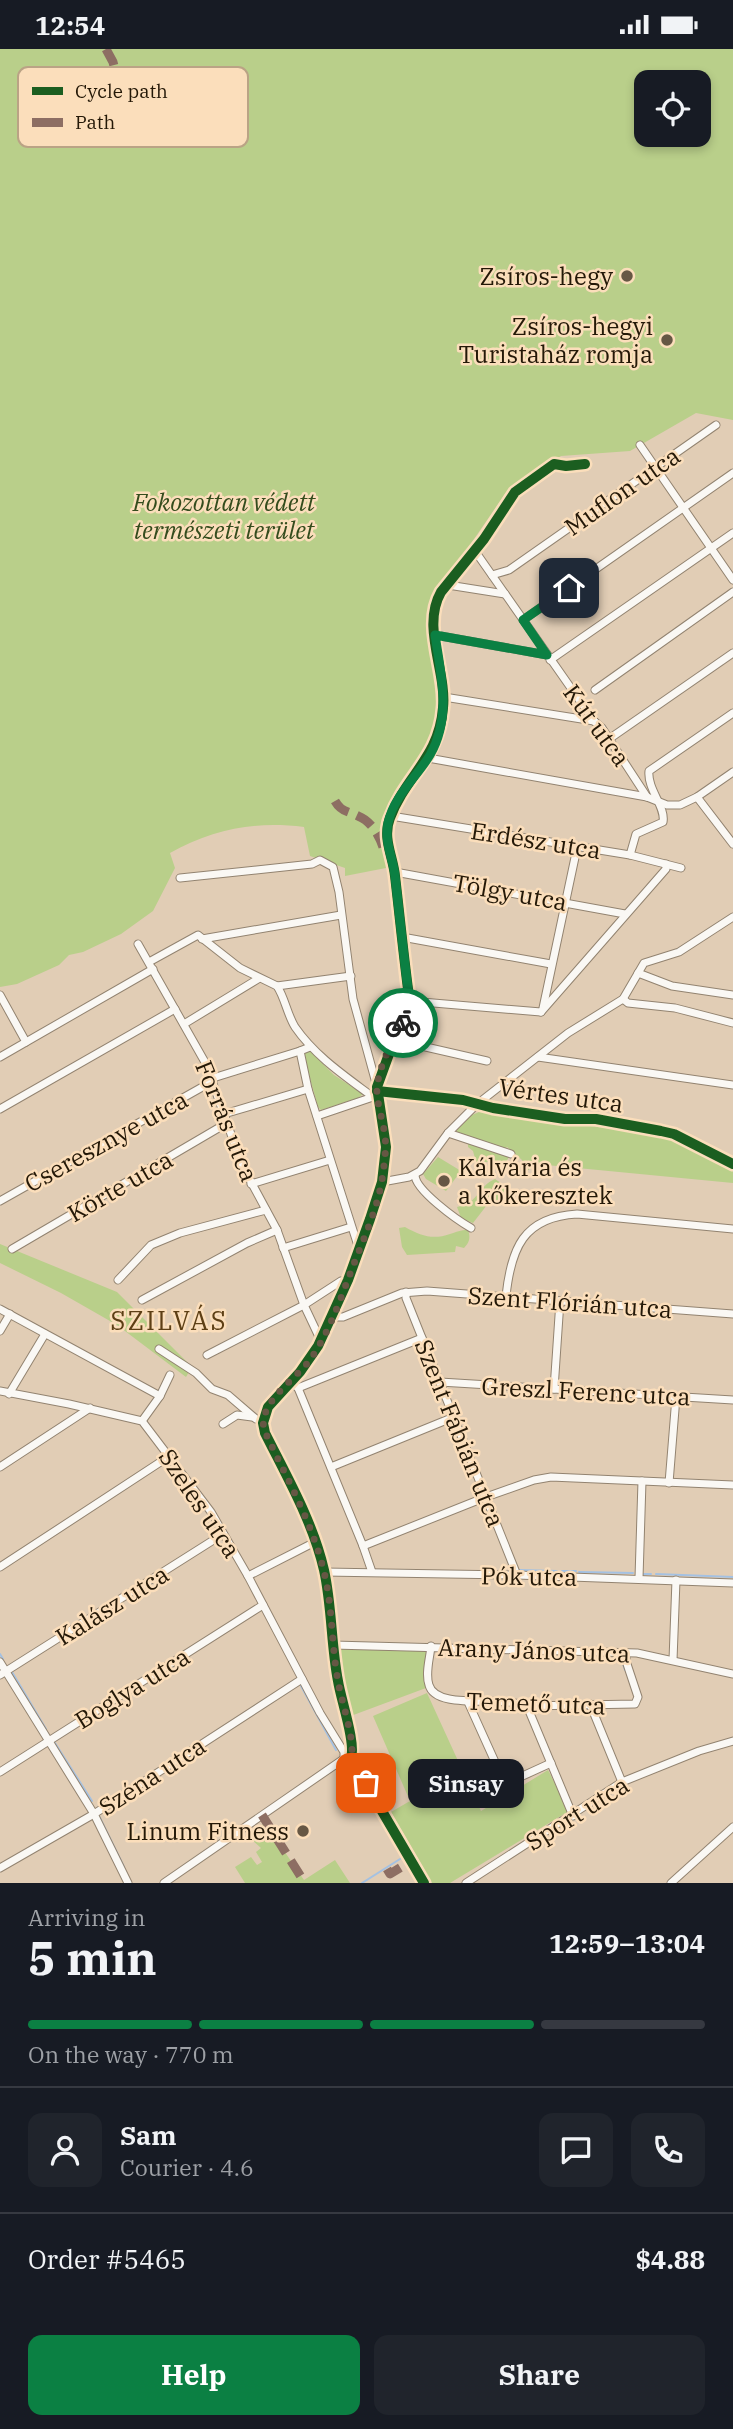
<!DOCTYPE html>
<html lang="en">
<head>
<meta charset="utf-8">
<style>
	body { margin:0; font-family:"IBM Plex Serif",serif; background:#20242c; color:#f1f3f6; height:100vh; display:flex; flex-direction:column; font-size:26px; white-space:nowrap }
	* { box-sizing:border-box; margin:0 }
	p { font-size:23px; color:#9ea1a6 }
	.icon { flex:none; width:38px; height:38px; fill:none; stroke:currentColor; stroke-width:2; stroke-linecap:round; stroke-linejoin:round }
	.map { position:relative; height:1834px; overflow:hidden }
	.sheet { display:flex; flex-direction:column; background:#171b24; flex:1 }
	.sheet>* { flex:none }
	.buttons { position:absolute; left:634px; top:21px; display:grid; gap:14px }
	.buttons a { display:grid; place-items:center; width:77px; height:77px; border-radius:14px; background:#171b24; box-shadow:0 4px 10px #0003; font-size:35px }
	.pin { position:absolute; display:grid; place-items:center; width:60px; height:60px; color:#fff; margin:-30px; border-radius:14px; box-shadow:0 4px 10px #0006 }
	.courier { position:absolute; display:grid; place-items:center; width:70px; height:70px; margin:-35px; border:5px solid #0b8043; border-radius:50%; background:#fff; color:#222; box-shadow:0 2px 9px #0007 }
	.bubble { position:absolute; height:49px; border-radius:14px; background:#171b24; box-shadow:0 4px 10px #0003; font-size:23px; font-weight:800; line-height:49px; text-align:center }
	.overview em { font-style:normal; font-weight:800 }
	.overview div { display:flex; flex-direction:column-reverse }
	.overview { display:flex; align-items:center; justify-content:space-between; height:119px; padding:0 28px }
	h1 { font-size:46px; font-weight:800; line-height:52px }
	.bar { display:grid; grid-template-columns:repeat(4,1fr); gap:10px 7px; align-content:center; height:84px; padding:0 28px }
	.bar i { height:9px; border-radius:5px; background:#363941 }
	.bar .active { background:#0b8043 }
	.bar p { grid-column:span 4 }
	.line { display:flex; align-items:center; gap:18px; padding:0 28px; border-top:2px solid #363941 }
	.line div { flex:1 }
	.round { display:grid; place-items:center; flex:none; width:74px; height:74px; border-radius:14px; background:#20242c }
	.button { display:flex; gap:14px; margin-top:auto; padding:14px 28px }
	.button a { flex:1; height:80px; border-radius:14px; background:#0b8043; color:#fff; font-size:28px; font-weight:800; line-height:80px; text-align:center }
	.button a+a { background:#20242c; color:#f1f3f6 }
	.status { display:flex; justify-content:space-between; align-items:center; height:49px; padding:0 35px; background:#171b24; direction:ltr }
	.status svg { height:19px; fill:currentColor }
	.map>svg:first-child { display:block }
	.green { fill:#b9cf8a; fill-rule:evenodd }
	.lines { fill:none; stroke-linecap:round; stroke-linejoin:round }
	.stream { stroke:#a4c1e2; stroke-width:2 }
	.minor-casing { stroke:#928370; stroke-width:9 }
	.minor { stroke:#faf8f4; stroke-width:7 }
	.quiet { stroke:#8d6e63; stroke-width:9; stroke-dasharray:18 9; stroke-linecap:butt }
	.cycleway-casing { stroke:#fbdebb; stroke-width:15 }
	.cycleway { stroke:#1b5e20; stroke-width:10 }
	.done { stroke:#665744; stroke-width:7; stroke-dasharray:0 12.6 }
	.route { stroke:#0b8043; stroke-width:9 }
	.poi-dot { fill:#665744; stroke:#fbdebb; stroke-width:2.5 }
	.labels { text-anchor:middle; dominant-baseline:central; stroke-width:5; stroke-linejoin:round; paint-order:stroke }
	.poi-label { font-size:24px; fill:#241807; stroke:#fbdebb; text-anchor:end }
	.street-label { font-size:24px; fill:#241807; stroke:#fbdebb }
	.park-label { font-size:24px; font-style:italic; fill:#344c1d; stroke:#fbdebb }
	.neighbourhood-label { font-size:26px; letter-spacing:2px; fill:#5d3f15; stroke:#fbdebb }
	.key { fill:#fbdebb; stroke:#baa385; stroke-width:2 }
	.key-label { font-size:19px; fill:#241807 }
</style>
</head>
<body>
<div class="status"><b>12:54</b><svg viewBox="0 0 49 12"><path d="M0 12V9h3v3zM5 12V6h3v6zM10 12V3h3v9zM15 12V0h3v12zM26 1h20v11H26zM47 4h2v5h-2z"/></svg></div>
<div class="map">
<svg width="733" height="1834" viewBox="0 0 733 1834">
	<rect width="100%" height="100%" fill="#e1cdb5"/>
	<g class="green">
		<path d="M 0,0 L 733,0 L 733,371 L 696,364 L 630,402 L 561,407 L 505,445 L 428,557 L 439,655 L 432,697 L 406,733 L 389,767 L 391,818 L 345,827 L 345,819 L 310,807 L 304,778 C 254,772 214,780 170,804 L 175,819 L 153,862 L 121,885 L 83,903 L 69,906 L 59,916 L 17,935 L 0,938 ZM 646,33 L 698,33 L 698,86 L 646,86 Z"/>
		<polygon points="308,1002 311,1003 334,1026 363,1045 358,1049 321,1061 318,1058 303,1005"/>
		<polygon points="479,1063 654,1085 676,1090 721,1117 733,1118 733,1134 536,1115 527,1122 522,1111 507,1098 505,1100 457,1084 457,1081 472,1066"/>
		<polygon points="468,1094 509,1108 500,1123 489,1112 481,1115 476,1113 473,1102 468,1098"/>
		<polygon points="438,1108 461,1122 446,1142 426,1130 423,1125"/>
		<path d="M 495,1130 L 510,1140 L 512,1145 L 487,1156 L 473,1174 L 461,1169 L 457,1158 C 479,1154 478,1137 495,1130 Z"/>
		<path d="M 405,1178 C 421,1187 433,1191 450,1185 C 457,1183 460,1181 468,1181 C 471,1189 469,1194 464,1199 L 456,1197 L 455,1203 L 407,1206 L 402,1198 L 399,1179 Z"/>
		<polygon points="0,1195 117,1243 192,1318 186,1328 117,1276 61,1244 0,1214"/>
		<polygon points="340,1598 424,1600 427,1603 426,1639 348,1668 337,1600"/>
		<polygon points="427,1644 481,1762 548,1721 569,1762 450,1834 432,1834 391,1763 410,1752 373,1667"/>
		<polygon points="265,1774 304,1831 335,1811 350,1834 245,1834 235,1818 251,1808 257,1816 262,1813 256,1803 261,1799 251,1790 254,1788 251,1784"/>
	</g>
	<g class="lines">
		<g class="stream">
			<polyline points="519,1521 557,1522"/>
			<polyline points="562,1522 576,1522"/>
			<polyline points="579,1523 633,1524"/>
			<polyline points="643,1525 651,1525"/>
			<polyline points="656,1525 733,1528"/>
			<polyline points="0,1605 3,1610"/>
			<polyline points="621,1609 625,1621"/>
			<polyline points="12,1623 46,1680"/>
			<polyline points="301,1637 336,1701"/>
			<polyline points="55,1694 92,1752"/>
			<polyline points="99,1767 124,1818"/>
			<polyline points="362,1834 400,1810"/>
		</g>
		<defs>
			<g id="minor">
				<polyline points="640,396 733,531"/>
				<polyline points="475,502 594,672 602,679 647,748"/>
				<polyline points="492,526 509,521 716,376"/>
				<polyline points="448,536 505,545"/>
				<polyline points="523,571 733,424"/>
				<polyline points="435,586 547,606"/>
				<polyline points="550,611 733,484"/>
				<polyline points="595,641 733,543"/>
				<polyline points="444,648 594,672"/>
				<polyline points="609,690 733,604"/>
				<polyline points="428,709 647,748 667,756 680,756 697,748 733,723"/>
				<polyline points="697,748 733,795"/>
				<polyline points="391,767 630,806 681,819"/>
				<path d="M 630,806 L 636,785 L 663,773 C 666,758 647,740 649,722 L 733,664"/>
				<polyline points="395,823 625,865"/>
				<polyline points="180,829 312,815 320,811 333,818 339,843 353,950 376,1034"/>
				<polyline points="402,888 551,915"/>
				<polyline points="202,890 341,866"/>
				<polyline points="138,895 206,1015 242,1116 277,1181 304,1256 321,1292"/>
				<path d="M 149,913 L 198,886 L 240,919 L 277,937 C 285,949 287,965 295,978 C 315,1007 345,1027 373,1048 L 378,1048"/>
				<polyline points="638,924 672,937 733,946"/>
				<polyline points="277,937 351,927"/>
				<polyline points="0,946 26,993"/>
				<polyline points="623,950 628,954 675,959 733,974"/>
				<polyline points="410,952 541,963"/>
				<polyline points="543,959 577,799"/>
				<polyline points="541,963 666,820 666,815"/>
				<polyline points="184,975 258,930"/>
				<polyline points="396,986 417,996 487,1012"/>
				<polyline points="310,998 300,1002 308,1040 359,1200"/>
				<polyline points="0,1008 153,920"/>
				<polyline points="538,1008 733,1036"/>
				<polyline points="213,1029 300,1002"/>
				<polyline points="377,1042 463,1051 493,1059 565,1070 596,1070 661,1082 674,1085 733,1115"/>
				<polyline points="0,1060 175,960"/>
				<polyline points="224,1065 308,1040"/>
				<polyline points="317,1067 373,1048"/>
				<polyline points="448,1084 511,1105"/>
				<path d="M 415,1126 C 415,1141 457,1171 471,1179"/>
				<polyline points="382,1133 409,1128 420,1122 448,1084 476,1056 568,984 623,950 644,914 679,903 733,868"/>
				<polyline points="251,1135 330,1111"/>
				<polyline points="0,1152 213,1032"/>
				<polyline points="283,1199 351,1178"/>
				<polyline points="12,1200 227,1074"/>
				<polyline points="118,1231 151,1196 180,1184 266,1161"/>
				<polyline points="406,1243 406,1249 517,1526"/>
				<path d="M 506,1247 C 511,1200 523,1168 577,1165 L 733,1180"/>
				<polyline points="142,1251 247,1194 277,1181"/>
				<polyline points="0,1260 160,1347"/>
				<polyline points="331,1268 343,1268 402,1244 427,1242 733,1265"/>
				<polyline points="0,1282 10,1265"/>
				<polyline points="159,1300 196,1324 212,1340 228,1346 256,1370"/>
				<polyline points="207,1306 304,1256 341,1232 348,1231"/>
				<polyline points="291,1333 298,1339 363,1497 372,1523"/>
				<polyline points="440,1333 733,1351"/>
				<polyline points="298,1339 422,1289"/>
				<polyline points="554,1340 560,1252"/>
				<polyline points="0,1342 69,1355 142,1372 211,1463 248,1527 320,1664 344,1703 344,1708 351,1709"/>
				<polyline points="9,1345 45,1285"/>
				<polyline points="142,1372 160,1347 170,1326"/>
				<polyline points="223,1375 237,1366 252,1368"/>
				<polyline points="0,1418 90,1359"/>
				<polyline points="331,1418 454,1368"/>
				<polyline points="669,1434 676,1348"/>
				<polyline points="363,1497 486,1448 534,1431 551,1428 733,1436"/>
				<polyline points="0,1518 168,1408"/>
				<polyline points="324,1523 517,1526 733,1534"/>
				<polyline points="248,1527 315,1493"/>
				<polyline points="639,1529 642,1432"/>
				<polyline points="333,1596 637,1604 733,1625"/>
				<path d="M 431,1597 C 430,1609 425,1624 429,1636 C 436,1662 502,1646 527,1657 L 635,1655 L 638,1648 L 626,1612 L 626,1604"/>
				<polyline points="673,1611 676,1531"/>
				<polyline points="0,1613 94,1765 128,1834"/>
				<polyline points="0,1626 223,1485"/>
				<polyline points="468,1653 505,1735 551,1714"/>
				<polyline points="590,1655 622,1733"/>
				<polyline points="527,1657 573,1767"/>
				<polyline points="0,1723 263,1556"/>
				<polyline points="0,1819 94,1765 302,1630"/>
				<polyline points="164,1834 345,1709"/>
				<path d="M 424,1834 L 351,1709 C 356,1694 341,1651 338,1632 C 331,1596 332,1557 324,1521 C 313,1473 287,1428 265,1384 L 263,1374 L 268,1358 L 300,1323 L 318,1297 L 348,1231 L 370,1170 L 382,1133 L 386,1098 L 377,1038 L 393,994 L 409,964 L 410,955 C 404,912 400,869 395,827 C 393,807 382,789 390,769 C 406,726 439,709 443,659 C 447,623 421,578 441,543 L 484,490 L 515,443 L 554,415 L 566,417 L 585,415"/>
				<polyline points="466,1834 622,1733 699,1702 733,1692"/>
				<polyline points="671,1834 733,1778"/>
			</g>
		</defs>
		<use href="#minor" class="minor-casing"/>
		<use href="#minor" class="minor"/>
		<g class="quiet">
			<polyline points="106,0 113,13 121,45"/>
			<path d="M 335,752 C 341,763 348,762 358,767 C 371,772 379,786 383,798"/>
			<polyline points="262,1766 303,1831"/>
			<polyline points="387,1820 390,1825 411,1812"/>
		</g>
		<defs>
			<g id="cycleway">
				<polyline points="377,1042 463,1051 493,1059 565,1070 596,1070 661,1082 674,1085 733,1115"/>
				<path d="M 424,1834 L 351,1709 C 356,1694 341,1651 338,1632 C 331,1596 332,1557 324,1521 C 313,1473 287,1428 265,1384 L 263,1374 L 268,1358 L 300,1323 L 318,1297 L 348,1231 L 370,1170 L 382,1133 L 386,1098 L 377,1038 L 393,994 L 409,964 L 410,955 C 404,912 400,869 395,827 C 393,807 382,789 390,769 C 406,726 439,709 443,659 C 447,623 421,578 441,543 L 484,490 L 515,443 L 554,415 L 566,417 L 585,415"/>
			</g>
		</defs>
		<use href="#cycleway" class="cycleway-casing"/>
		<use href="#cycleway" class="cycleway"/>
	</g>
	<g class="lines">
		<path class="done" d="M 366,1734 L 351,1709 C 356,1694 341,1651 338,1632 C 331,1595 333,1556 323,1519 C 311,1471 285,1426 264,1381 C 258,1353 294,1332 309,1312 C 327,1288 339,1254 350,1225 C 362,1193 379,1158 383,1124 C 385,1109 387,1095 384,1081 C 382,1067 376,1052 377,1039 C 379,1016 392,993 403,974"/>
		<path class="route" d="M 403,974 L 410,955 C 404,912 400,870 395,827 C 393,809 384,793 388,774 C 394,747 416,729 430,706 C 452,668 441,626 435,586 L 547,606 L 523,571 L 569,539"/>
	</g>
	<g class="poi-dot">
		<circle cx="627" cy="227" r="7"/>
		<circle cx="667" cy="291" r="7"/>
		<circle cx="444" cy="1132" r="7"/>
		<circle cx="303" cy="1782" r="7"/>
	</g>
	<g class="labels">
		<g class="poi-label">
			<text x="613" y="227">Zsíros-hegy</text>
			<text x="653" y="277">Zsíros-hegyi<tspan x="653" dy="28">Turistaház romja</tspan></text>
			<text x="458" y="1118" text-anchor="start">Kálvária és<tspan x="458" dy="28">a kőkeresztek</tspan></text>
			<text x="289" y="1782">Linum Fitness</text>
		</g>
		<g class="street-label">
			<text transform="translate(622 442) rotate(-35)">Muflon utca</text>
			<text transform="translate(597 676) rotate(54)">Kút utca</text>
			<text transform="translate(536 791) rotate(9)">Erdész utca</text>
			<text transform="translate(510 843) rotate(10)">Tölgy utca</text>
			<text transform="translate(561 1046) rotate(8)">Vértes utca</text>
			<text transform="translate(227 1072) rotate(68)">Forrás utca</text>
			<text transform="translate(106 1092) rotate(-29)">Cseresznye utca</text>
			<text transform="translate(120 1137) rotate(-30)">Körte utca</text>
			<text transform="translate(570 1253) rotate(4)">Szent Flórián utca</text>
			<text transform="translate(586 1342) rotate(3)">Greszl Ferenc utca</text>
			<text transform="translate(460 1384) rotate(68)">Szent Fábián utca</text>
			<text transform="translate(200 1454) rotate(56)">Szeles utca</text>
			<text transform="translate(529 1527) rotate(1)">Pók utca</text>
			<text transform="translate(112 1556) rotate(-32)">Kalász utca</text>
			<text transform="translate(534 1601) rotate(2)">Arany János utca</text>
			<text transform="translate(132 1639) rotate(-32)">Boglya utca</text>
			<text transform="translate(536 1654) rotate(2)">Temető utca</text>
			<text transform="translate(152 1727) rotate(-33)">Széna utca</text>
			<text transform="translate(577 1764) rotate(-32)">Sport utca</text>
		</g>
		<g class="park-label">
			<text x="224" y="453">Fokozottan védett<tspan x="224" dy="28">természeti terület</tspan></text>
		</g>
		<g class="neighbourhood-label">
			<text x="169" y="1271">SZILVÁS</text>
		</g>
	</g>
	<rect x="18" y="18" width="230" height="80" rx="10" class="key"/>
	<rect x="32" y="38" width="31" height="8" fill="#1b5e20"/>
	<rect x="32" y="69" width="31" height="9" fill="#8d6e63"/>
	<g class="key-label">
		<text x="75" y="49">Cycle path</text>
		<text x="75" y="80">Path</text>
	</g>
</svg>
<div class="buttons">
<a><svg class="icon" aria-label="locate" viewBox="0 0 24 24"><circle cx="12" cy="12" r="6"/><path d="M12 2v4M12 18v4M2 12h4M18 12h4"/></svg></a>
</div>
<div class="pin" style="left:366px;top:1734px;background:#ea580c"><svg class="icon" aria-label="bag" viewBox="0 0 24 24"><path d="M5 8h14l-1 12H6zM9 8a3 3 0 0 1 6 0"/></svg></div>
<div class="pin" style="left:569px;top:539px;background:#1f2937"><svg class="icon" aria-label="home" viewBox="0 0 24 24"><path d="M3 11l9-7 9 7M6 9v11h12V9"/></svg></div>
<div class="courier" style="left:403px;top:974px"><svg class="icon" aria-label="bike" viewBox="0 0 24 24"><circle cx="6" cy="16" r="4"/><circle cx="18" cy="16" r="4"/><path d="M6 16l4-8h5l3 8M10 8l3 8H6M13 5h3"/></svg></div>
<div class="bubble" style="left:408px;top:1710px;width:116px">Sinsay</div>
</div>
<section class="sheet">
<div class="overview"><div><h1>5 min</h1><p>Arriving in</p></div><em>12:59–13:04</em></div>
<div class="bar"><i class="active"></i><i class="active"></i><i class="active"></i><i></i><p>On the way · 770 m</p></div>
<div class="line" style="height:126px"><a class="round"><svg class="icon" aria-label="person" viewBox="0 0 24 24"><circle cx="12" cy="8" r="4"/><path d="M4 21q1-7 8-7t8 7"/></svg></a><div><b>Sam</b><p>Courier · 4.6</p></div><a class="round"><svg class="icon" aria-label="chat" viewBox="0 0 24 24"><path d="M4 5h16v11H9l-5 4z"/></svg></a><a class="round"><svg class="icon" aria-label="phone" viewBox="0 0 24 24"><path d="M5 4h4l2 5-3 2q2 4 5 5l2-3 5 2v4C11 20 4 13 5 4z"/></svg></a></div>
<div class="line" style="height:91px"><div>Order #5465</div><b>$4.88</b></div>
<div class="button"><a>Help</a><a>Share</a></div>
</section>
</body>
</html>
